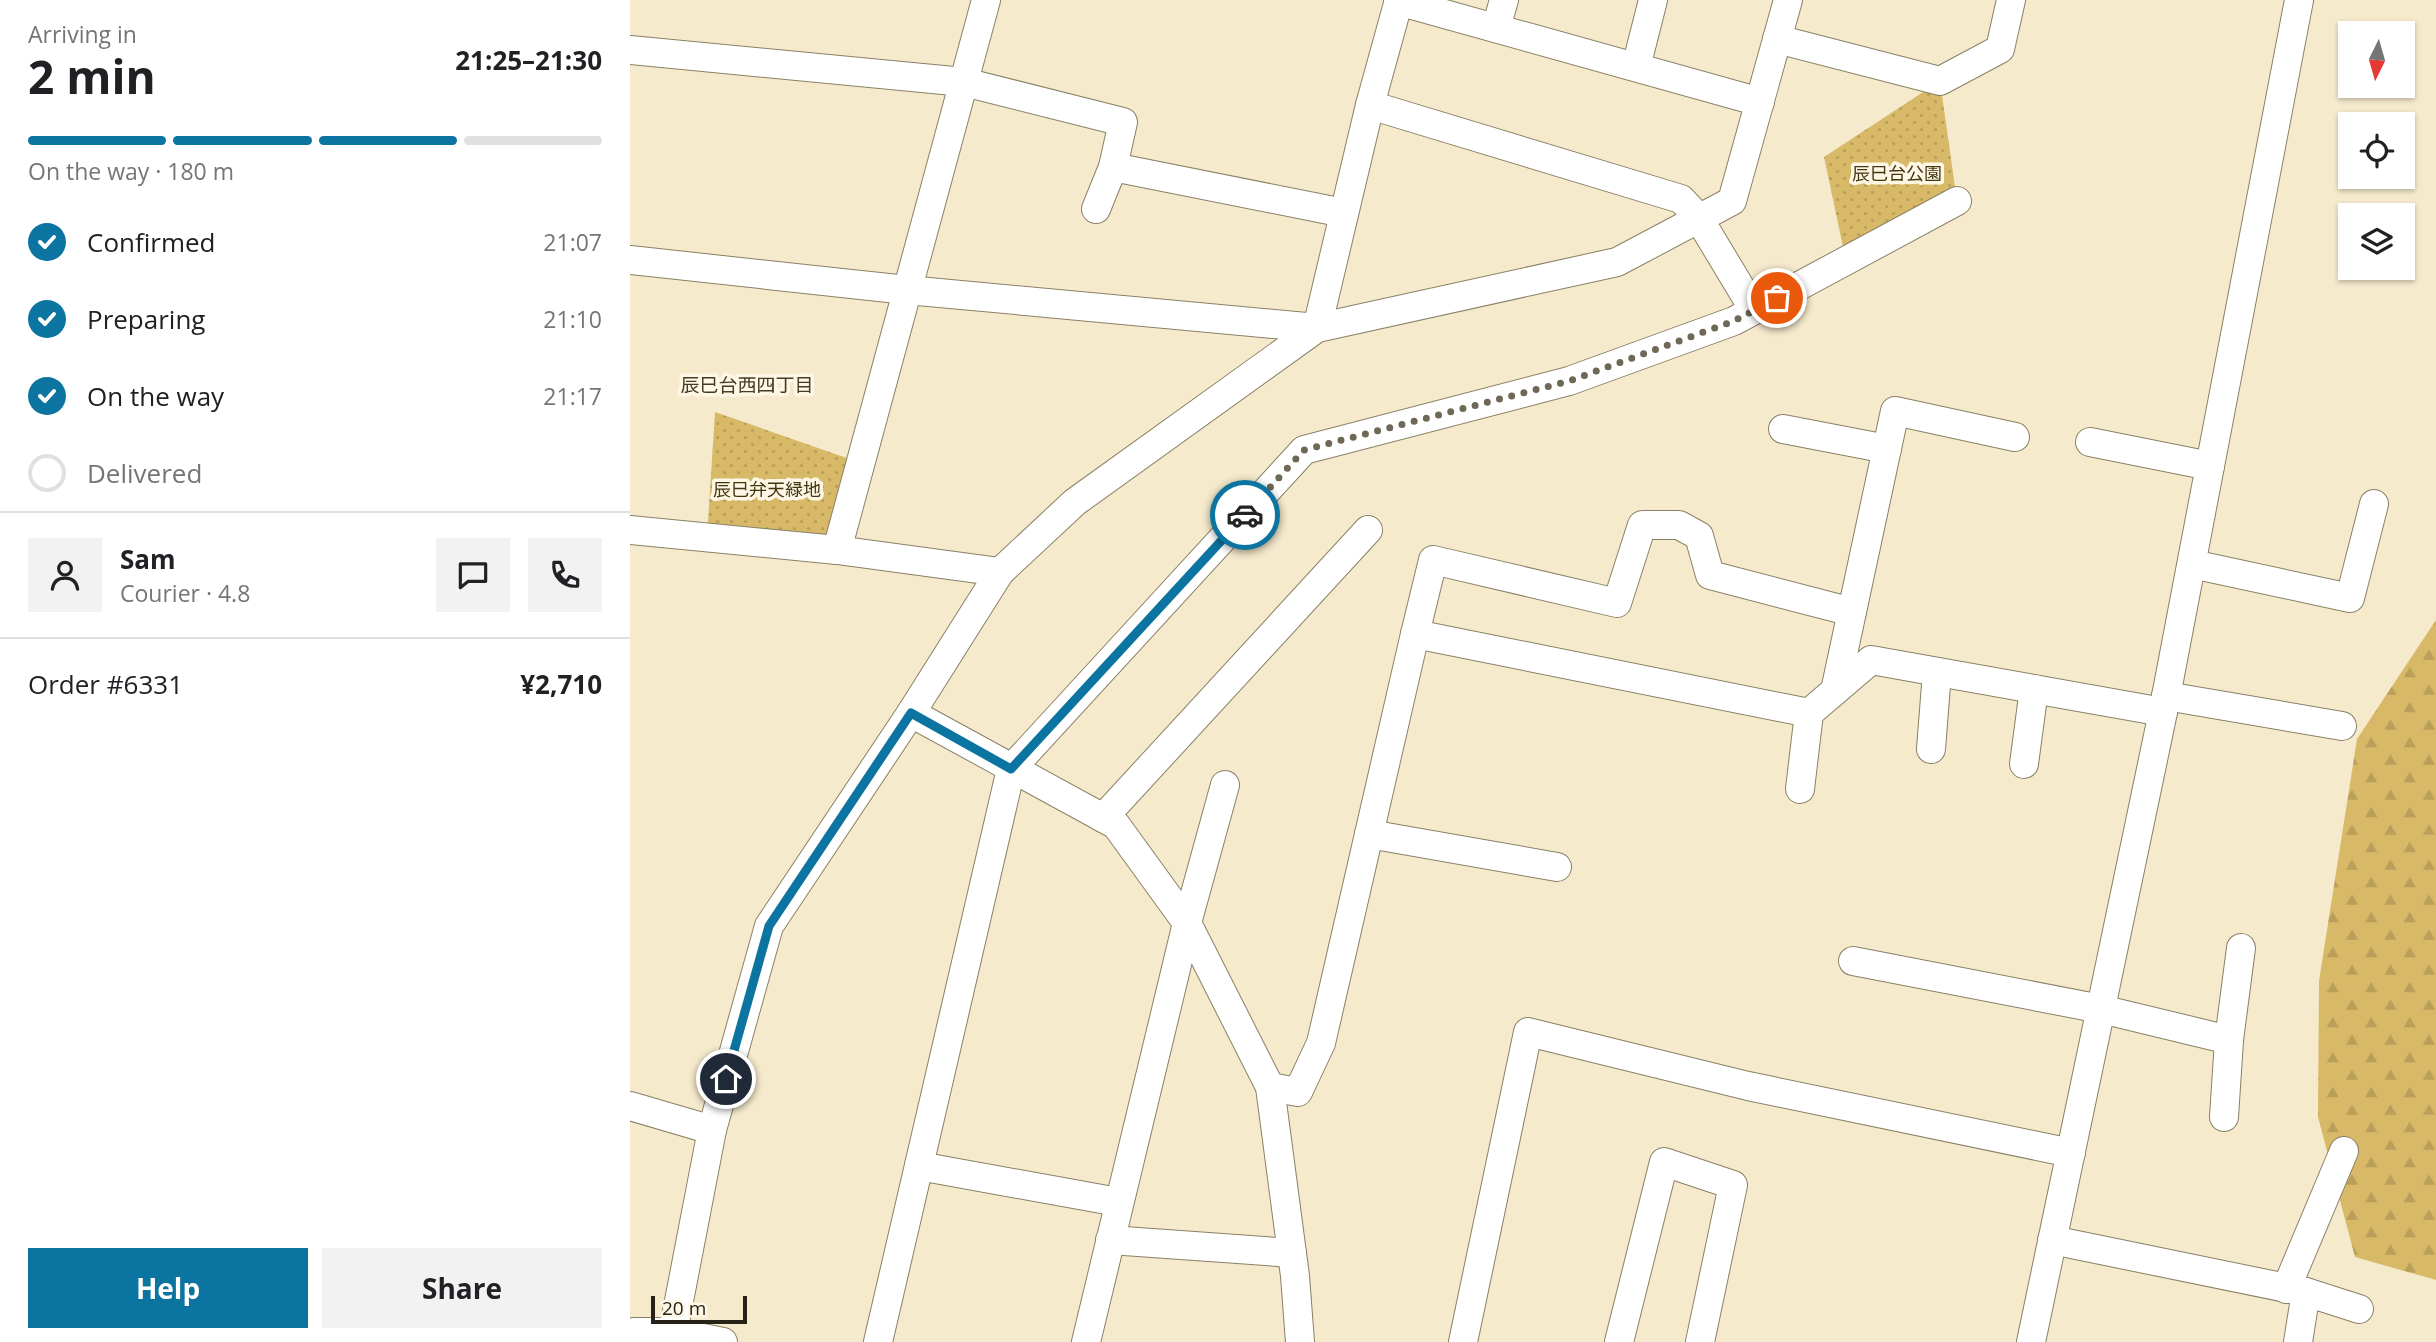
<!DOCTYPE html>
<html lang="en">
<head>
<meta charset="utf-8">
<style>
	body { margin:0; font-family:"Open Sans","Noto Sans JP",sans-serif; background:#f2f2f2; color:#202124; height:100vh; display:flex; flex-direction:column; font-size:26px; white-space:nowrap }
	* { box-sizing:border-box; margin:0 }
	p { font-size:23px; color:#757577 }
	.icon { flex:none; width:38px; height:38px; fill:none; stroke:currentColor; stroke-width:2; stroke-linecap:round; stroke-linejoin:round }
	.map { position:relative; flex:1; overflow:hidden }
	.side { display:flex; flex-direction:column; background:#fff; width:630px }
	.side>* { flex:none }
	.needle { width:46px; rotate:185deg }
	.buttons { position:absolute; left:1708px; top:21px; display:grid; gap:14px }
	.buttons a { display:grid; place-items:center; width:77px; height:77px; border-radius:0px; background:#fff; box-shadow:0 2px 5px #0004; font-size:35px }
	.scale { position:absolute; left:21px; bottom:18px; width:96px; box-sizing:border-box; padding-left:7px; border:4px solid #272217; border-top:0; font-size:19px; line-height:24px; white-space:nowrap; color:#272217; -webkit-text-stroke:5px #fef7e5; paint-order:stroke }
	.pin { position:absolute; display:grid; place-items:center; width:60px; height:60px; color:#fff; margin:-30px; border:4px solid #fff; border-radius:50%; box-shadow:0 2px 7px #0007 }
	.courier { position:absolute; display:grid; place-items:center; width:70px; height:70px; margin:-35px; border:5px solid #0b74a0; border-radius:50%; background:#fff; color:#222; box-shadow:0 2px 9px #0007 }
	.head em { font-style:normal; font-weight:700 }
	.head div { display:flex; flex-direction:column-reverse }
	.head { display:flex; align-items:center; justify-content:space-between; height:119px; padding:0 28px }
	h1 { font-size:46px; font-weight:700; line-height:52px }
	.bar { display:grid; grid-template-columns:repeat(4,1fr); gap:10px 7px; align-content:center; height:84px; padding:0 28px }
	.bar i { height:9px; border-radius:5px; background:#e0e0e0 }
	.bar .selected { background:#0b74a0 }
	.bar p { grid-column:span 4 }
	.line { display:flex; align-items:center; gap:18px; padding:0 28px; border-top:2px solid #e0e0e0 }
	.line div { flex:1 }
	.round { display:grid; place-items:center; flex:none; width:74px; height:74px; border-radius:0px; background:#f2f2f2 }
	ol { padding:0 28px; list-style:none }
	li { display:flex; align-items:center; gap:21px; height:77px }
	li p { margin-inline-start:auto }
	li .icon { padding:7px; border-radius:50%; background:#0b74a0; color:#fff; stroke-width:4 }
	li:last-child { color:#757577 }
	li i { width:38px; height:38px; border:4px solid #e0e0e0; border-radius:50% }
	.primary-button { display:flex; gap:14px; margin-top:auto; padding:14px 28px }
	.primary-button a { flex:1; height:80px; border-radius:0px; background:#0b74a0; color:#fff; font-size:28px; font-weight:700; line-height:80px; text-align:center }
	.primary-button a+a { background:#f2f2f2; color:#202124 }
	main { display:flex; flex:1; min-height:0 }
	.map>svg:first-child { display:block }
	.forest { fill:url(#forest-firs) }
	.park { fill:url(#park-dots) }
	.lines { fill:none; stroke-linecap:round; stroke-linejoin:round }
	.minor-casing { stroke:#8a8065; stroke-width:30 }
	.minor { stroke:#fff; stroke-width:28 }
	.done { stroke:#6f6856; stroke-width:7; stroke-dasharray:0 12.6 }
	.route { stroke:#0b74a0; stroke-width:9 }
	.labels { text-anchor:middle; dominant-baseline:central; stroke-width:7; stroke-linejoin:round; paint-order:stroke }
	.park-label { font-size:18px; fill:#433610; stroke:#fef7e5 }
	.neighbourhood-label { font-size:19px; fill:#453b22; stroke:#fef7e5 }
</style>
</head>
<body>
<main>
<section class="side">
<div class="head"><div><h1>2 min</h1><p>Arriving in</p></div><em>21:25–21:30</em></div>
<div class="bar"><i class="selected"></i><i class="selected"></i><i class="selected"></i><i></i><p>On the way · 180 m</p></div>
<ol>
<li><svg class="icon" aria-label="check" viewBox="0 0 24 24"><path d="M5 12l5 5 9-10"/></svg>Confirmed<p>21:07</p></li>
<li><svg class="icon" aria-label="check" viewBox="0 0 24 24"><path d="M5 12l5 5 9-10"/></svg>Preparing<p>21:10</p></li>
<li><svg class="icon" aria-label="check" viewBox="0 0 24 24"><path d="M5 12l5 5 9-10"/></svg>On the way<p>21:17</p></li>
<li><i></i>Delivered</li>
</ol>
<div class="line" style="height:126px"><a class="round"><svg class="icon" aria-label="person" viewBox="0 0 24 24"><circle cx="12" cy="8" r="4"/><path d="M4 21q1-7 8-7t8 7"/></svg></a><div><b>Sam</b><p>Courier · 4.8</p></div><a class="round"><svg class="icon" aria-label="chat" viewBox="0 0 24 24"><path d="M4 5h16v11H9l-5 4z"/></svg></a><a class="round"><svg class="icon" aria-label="phone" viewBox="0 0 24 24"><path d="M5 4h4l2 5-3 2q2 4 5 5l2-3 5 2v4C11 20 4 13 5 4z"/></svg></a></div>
<div class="line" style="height:91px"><div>Order #6331</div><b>¥2,710</b></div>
<div class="primary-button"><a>Help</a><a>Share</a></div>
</section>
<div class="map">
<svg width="1806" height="1342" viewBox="0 0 1806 1342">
	<defs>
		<pattern id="forest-firs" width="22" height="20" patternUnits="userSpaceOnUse" patternTransform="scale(1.75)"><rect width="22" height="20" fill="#d7b968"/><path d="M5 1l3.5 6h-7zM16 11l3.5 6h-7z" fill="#b99f59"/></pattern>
		<pattern id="park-dots" width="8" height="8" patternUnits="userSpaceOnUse" patternTransform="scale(1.75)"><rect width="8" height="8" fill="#d7b968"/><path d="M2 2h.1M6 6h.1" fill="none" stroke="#b99f59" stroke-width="1.8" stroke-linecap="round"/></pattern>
	</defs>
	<rect width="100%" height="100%" fill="#f5eacc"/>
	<polygon class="forest" points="1806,620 1806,1280 1725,1257 1688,1117 1689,981 1727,739"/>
	<g class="park">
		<polygon points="1310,81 1327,201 1216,261 1194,157"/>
		<polygon points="85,412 231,463 207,550 77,538"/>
	</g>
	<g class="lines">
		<defs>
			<g id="minor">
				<polyline points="768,1 1130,102"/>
				<polyline points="866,28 874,0"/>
				<polyline points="1147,39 1310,81 1370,49 1381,0"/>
				<polyline points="0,50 334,82 493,122 483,167 466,209"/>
				<polyline points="1006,67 1023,0"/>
				<polyline points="740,105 1051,199 1068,217 1124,310"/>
				<polyline points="483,167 714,213"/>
				<polyline points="0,260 277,290 687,328 740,105 769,0"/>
				<polyline points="1153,429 1257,449"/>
				<polyline points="1460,442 1580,466"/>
				<polyline points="0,530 207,550 370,572"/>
				<polyline points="207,550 356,0"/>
				<polyline points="1562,564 1720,598 1744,504"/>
				<polyline points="785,634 803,560 987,603 1012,525 1049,525 1069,536 1080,575 1222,612"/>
				<polyline points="1205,691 1265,411 1385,437"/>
				<polyline points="1536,696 1712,726"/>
				<polyline points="281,713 486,825 557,923 640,1087 668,1092 691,1043 785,634 1179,713 1241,660 1533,712"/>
				<polyline points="1301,749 1307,672"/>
				<polyline points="1394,764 1404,689"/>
				<polyline points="1170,789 1179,713"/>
				<polyline points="473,818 738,530"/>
				<polyline points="739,834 927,867"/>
				<polyline points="1223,961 1471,1009 1599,1040"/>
				<polyline points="640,1087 665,1276 670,1342"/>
				<polyline points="0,1106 82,1130"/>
				<polyline points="1594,1117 1599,1040 1611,948"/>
				<polyline points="289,1166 488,1202"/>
				<polyline points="480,1240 662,1253"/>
				<polyline points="1422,1240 1676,1292 1729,1309"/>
				<polyline points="1656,1289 1714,1151"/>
				<polyline points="0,1335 4,1332 43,1332 93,1342"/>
				<polyline points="43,1342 43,1332 82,1130 139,926 281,713 370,572 445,502 687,328 987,262 1102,201 1158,0"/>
				<polyline points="248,1342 381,769 674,450 939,381 1104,321 1327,201"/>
				<polyline points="456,1342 557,923 595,785"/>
				<polyline points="833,1342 898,1032 1118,1086 1441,1153"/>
				<polyline points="989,1342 1034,1162 1103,1185 1070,1342"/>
				<polyline points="1401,1342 1533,712 1669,0"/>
				<polyline points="1668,1342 1676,1292"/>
			</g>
		</defs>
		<use href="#minor" class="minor-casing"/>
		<use href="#minor" class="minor"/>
	</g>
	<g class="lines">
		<polyline class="done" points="615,515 674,450 939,381 1104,321 1147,298"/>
		<polyline class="route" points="96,1079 139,926 281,713 381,769 615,515"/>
	</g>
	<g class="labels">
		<g class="park-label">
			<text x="1267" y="173">辰巳台公園</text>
			<text x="137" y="489">辰巳弁天緑地</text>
		</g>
		<g class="neighbourhood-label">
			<text x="117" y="385">辰巳台西四丁目</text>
		</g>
	</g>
</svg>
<div class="buttons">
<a><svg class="needle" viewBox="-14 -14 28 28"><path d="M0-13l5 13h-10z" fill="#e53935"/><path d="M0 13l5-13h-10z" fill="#757577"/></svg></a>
<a><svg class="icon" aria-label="locate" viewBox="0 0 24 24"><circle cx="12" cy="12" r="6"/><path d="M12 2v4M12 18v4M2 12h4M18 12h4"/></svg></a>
<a><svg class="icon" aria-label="layers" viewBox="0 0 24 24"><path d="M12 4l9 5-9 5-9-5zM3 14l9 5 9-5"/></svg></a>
</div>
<div class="scale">20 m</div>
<div class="pin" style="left:1147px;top:298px;background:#ea580c"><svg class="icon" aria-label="bag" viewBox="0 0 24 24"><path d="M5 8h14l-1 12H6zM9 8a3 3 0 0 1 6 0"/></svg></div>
<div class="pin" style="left:96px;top:1079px;background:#1f2937"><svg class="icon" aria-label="home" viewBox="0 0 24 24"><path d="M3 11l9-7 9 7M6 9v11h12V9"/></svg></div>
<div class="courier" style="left:615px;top:515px"><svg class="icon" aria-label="car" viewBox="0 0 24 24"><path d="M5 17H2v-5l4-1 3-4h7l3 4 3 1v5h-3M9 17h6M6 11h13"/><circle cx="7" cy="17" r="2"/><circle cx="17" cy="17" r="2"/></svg></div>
</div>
</main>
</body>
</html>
